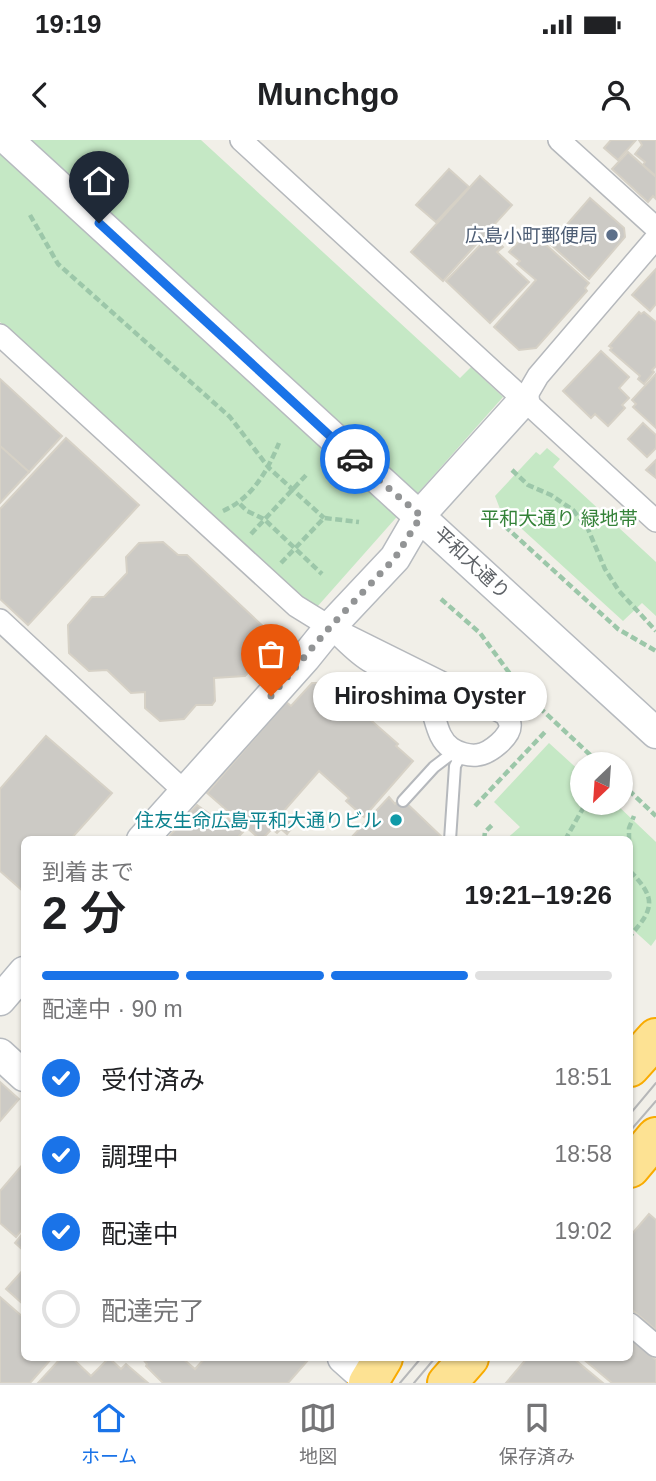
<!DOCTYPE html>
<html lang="ja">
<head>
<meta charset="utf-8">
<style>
	body { margin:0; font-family:Helvetica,"Noto Sans JP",sans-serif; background:#f2f2f2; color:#202124; height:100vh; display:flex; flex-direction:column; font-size:26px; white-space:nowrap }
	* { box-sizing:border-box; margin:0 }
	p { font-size:23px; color:#757577 }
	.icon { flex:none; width:38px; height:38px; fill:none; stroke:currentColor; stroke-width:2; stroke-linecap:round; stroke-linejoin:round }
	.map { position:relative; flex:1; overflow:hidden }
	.side { position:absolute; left:21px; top:696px; width:612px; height:525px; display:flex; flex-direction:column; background:#fff; border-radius:10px; box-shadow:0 2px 5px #0004 }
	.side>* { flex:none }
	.needle { width:46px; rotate:205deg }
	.controls { position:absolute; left:570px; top:612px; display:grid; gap:14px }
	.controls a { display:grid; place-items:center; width:63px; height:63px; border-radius:50%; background:#fff; box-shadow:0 2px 5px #0004; font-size:35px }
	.pin { position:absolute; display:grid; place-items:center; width:60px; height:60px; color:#fff; margin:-72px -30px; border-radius:50% 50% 50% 0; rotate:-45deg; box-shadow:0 0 7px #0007 }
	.pin .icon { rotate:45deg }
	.courier { position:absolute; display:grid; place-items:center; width:70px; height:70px; margin:-35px; border:5px solid #1a73e8; border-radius:50%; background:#fff; color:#222; box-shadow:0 2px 9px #0007 }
	.bubble { position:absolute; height:49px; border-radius:24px; background:#fff; box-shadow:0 2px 5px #0004; font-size:23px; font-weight:600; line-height:49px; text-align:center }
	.overview em { font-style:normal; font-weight:600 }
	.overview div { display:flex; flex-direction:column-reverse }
	.overview { display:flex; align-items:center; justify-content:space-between; height:119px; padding:0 21px }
	h1 { font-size:46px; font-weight:600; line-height:52px }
	.bar { display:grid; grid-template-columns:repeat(4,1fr); gap:10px 7px; align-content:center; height:84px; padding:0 21px }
	.bar i { height:9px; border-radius:5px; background:#e0e0e0 }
	.bar .current { background:#1a73e8 }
	.bar p { grid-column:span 4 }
	ol { padding:0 21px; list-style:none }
	li { display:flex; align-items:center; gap:21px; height:77px }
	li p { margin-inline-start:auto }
	li .icon { padding:7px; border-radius:50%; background:#1a73e8; color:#fff; stroke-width:4 }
	li:last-child { color:#757577 }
	li i { width:38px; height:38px; border:4px solid #e0e0e0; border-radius:50% }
	.status { display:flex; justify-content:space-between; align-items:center; height:49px; padding:0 35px; background:#fff; direction:ltr }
	.status svg { height:19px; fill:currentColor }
	header { display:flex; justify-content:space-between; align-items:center; height:91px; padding:0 21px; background:#fff; font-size:32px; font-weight:600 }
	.tab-bar { display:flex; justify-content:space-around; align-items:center; height:98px; border-top:2px solid #e0e0e0; background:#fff; font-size:19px; color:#757577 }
	.tab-bar a { display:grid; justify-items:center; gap:4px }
	.tab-bar .current { color:#1a73e8 }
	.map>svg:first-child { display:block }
	.green { fill:#c5e8c5 }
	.building { fill:#cccac5; stroke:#d6d1c6; stroke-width:2 }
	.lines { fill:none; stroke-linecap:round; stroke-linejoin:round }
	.lane-casing { stroke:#b5b8bc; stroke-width:14 }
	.street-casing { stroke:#b5b8bc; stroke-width:24 }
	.secondary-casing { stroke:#b6babf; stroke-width:33 }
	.highway-casing { stroke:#f9ab00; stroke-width:42 }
	.path { stroke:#9cc7a9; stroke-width:4.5; stroke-dasharray:7 3.5; stroke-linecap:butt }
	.lane { stroke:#fff; stroke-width:10 }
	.street { stroke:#fff; stroke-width:21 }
	.secondary { stroke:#fff; stroke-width:30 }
	.highway { stroke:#fde293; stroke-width:38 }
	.tram { stroke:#b6b7b8; stroke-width:2 }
	.done { stroke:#929495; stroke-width:7; stroke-dasharray:0 12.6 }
	.route { stroke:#1a73e8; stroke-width:9 }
	.service-dot { fill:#5c6f8a; stroke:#fff; stroke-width:2.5 }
	.culture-dot { fill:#0f9aa8; stroke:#fff; stroke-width:2.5 }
	.labels { text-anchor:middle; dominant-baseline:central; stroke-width:5; stroke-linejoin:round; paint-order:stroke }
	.service-label { font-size:19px; fill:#4e5e75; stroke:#fff; text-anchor:end }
	.park-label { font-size:19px; fill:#348238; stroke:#fff }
	.street-label { font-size:19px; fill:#5f6368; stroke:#fff }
	.culture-label { font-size:19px; fill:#0d838f; stroke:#fff; text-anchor:end }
</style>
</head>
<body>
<div class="status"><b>19:19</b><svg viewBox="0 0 49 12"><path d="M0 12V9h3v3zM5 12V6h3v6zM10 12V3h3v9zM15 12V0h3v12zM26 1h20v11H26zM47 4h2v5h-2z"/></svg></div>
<header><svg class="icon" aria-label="back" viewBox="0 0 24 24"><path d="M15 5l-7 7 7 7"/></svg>Munchgo<svg class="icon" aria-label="person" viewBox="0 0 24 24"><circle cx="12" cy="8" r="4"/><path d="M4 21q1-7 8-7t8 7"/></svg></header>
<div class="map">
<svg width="656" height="1243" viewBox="0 0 656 1243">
	<rect width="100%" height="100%" fill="#f1efe8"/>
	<g class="green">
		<polygon points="0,0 201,0 460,238 471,227 503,257 317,467 292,449 0,182"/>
		<polygon points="547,308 560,319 553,327 656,422 656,476 642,463 623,481 500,369 495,356 536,312 540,315"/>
		<polygon points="549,603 583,634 583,663 615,663 656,702 656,799 651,806 630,787 630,700 505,700 520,687 494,662"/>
	</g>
	<g class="building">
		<polygon points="611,0 636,0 618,20 604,8"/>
		<polygon points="639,0 656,0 656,36 643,25 645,22 635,14 642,5"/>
		<polygon points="628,12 656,37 656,59 653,56 648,62 612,29"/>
		<polygon points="449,29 469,47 436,82 416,65"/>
		<polygon points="480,36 512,65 443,141 411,112"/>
		<polygon points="590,58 624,88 625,97 589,139 550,104"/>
		<polygon points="526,94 532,99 535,95 589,143 585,148 587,151 536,208 519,210 494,187 536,140 517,124 520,121 509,112"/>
		<polygon points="490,95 503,107 497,112 529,142 490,183 446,141"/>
		<polygon points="656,129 656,164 650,171 632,155"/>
		<polygon points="639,172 641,174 644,172 656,182 656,226 652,230 654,232 644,244 638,239 640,236 610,210 612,208 609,206"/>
		<polygon points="601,211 629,237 619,248 629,258 622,265 625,268 608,286 595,274 591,278 563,251"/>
		<polygon points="656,234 656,288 633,267 636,264 632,260"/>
		<polygon points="0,239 62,296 29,332 0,306"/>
		<polygon points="643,283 656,295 656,308 647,317 628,299"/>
		<polygon points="66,298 139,365 28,485 0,459 0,369"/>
		<polygon points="0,306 29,332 0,363"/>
		<polygon points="656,320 656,338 646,330"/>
		<polygon points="163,402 178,415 187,415 268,491 269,510 245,536 214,538 215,561 212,565 196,565 184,579 160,581 145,568 145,552 131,553 107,530 89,531 69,513 68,485 92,457 104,457 127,433 126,417 139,403"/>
		<polygon points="312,543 324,543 330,548 332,546 398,604 396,606 413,621 364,677 346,661 349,658 319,631 283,672 296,683 287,694 281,689 277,693 272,689 261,700 207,653 286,562 291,566"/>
		<polygon points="46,596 112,653 70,700 24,700 24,752 0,731 0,649"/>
		<polygon points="389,657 395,664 401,658 445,700 349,700"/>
		<polygon points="197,665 222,683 228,678 243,692 238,697 241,700 166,700"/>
		<polygon points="0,942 19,959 0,981"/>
		<polygon points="24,1023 24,1087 16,1097 0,1083 0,1051"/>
		<polygon points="649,1074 656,1080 656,1190 630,1168 630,1096"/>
		<polygon points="24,1092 24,1111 15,1103"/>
		<polygon points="24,1129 24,1165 6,1149"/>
		<polygon points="0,1157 24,1178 24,1218 52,1218 30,1243 0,1243"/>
		<polygon points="630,1197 656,1220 656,1243 612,1243 582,1218 630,1218"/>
		<polygon points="61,1218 72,1218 91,1236 109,1218 121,1229 126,1224 148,1243 38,1243"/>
		<polygon points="142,1218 182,1218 195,1229 205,1218 309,1219 288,1243 163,1243 146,1226 147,1224"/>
		<polygon points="527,1218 573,1218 603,1243 506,1243"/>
	</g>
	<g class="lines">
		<defs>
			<g id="lane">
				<polyline points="403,661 434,627 455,611"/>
				<polyline points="450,700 455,626 462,613"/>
			</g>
			<g id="street">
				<polyline points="241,0 656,381"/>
				<polyline points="559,0 656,88"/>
				<path d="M 0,195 L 296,466 L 330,487 L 505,574 C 507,577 509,580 510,584 C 512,596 489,614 477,615 C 469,616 458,613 451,608 C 434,596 437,572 425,556 C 412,539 389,533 371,522 C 356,514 343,498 330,487"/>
				<polyline points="524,260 538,236 656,98"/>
				<polyline points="0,480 185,652"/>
				<polyline points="630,1184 656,1206"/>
			</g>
			<g id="secondary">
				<polyline points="8,0 656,593"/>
				<polyline points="142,700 305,518 330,487 395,418 420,375 524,260"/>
				<polyline points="0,860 24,832"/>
				<polyline points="0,914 24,936"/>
				<polyline points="343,1218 371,1243"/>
			</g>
			<g id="highway">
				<polyline points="630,927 656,898"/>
				<polyline points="630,1028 656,997"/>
				<polyline points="368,1243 383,1218"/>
				<polyline points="447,1243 469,1218"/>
			</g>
		</defs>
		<use href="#lane" class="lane-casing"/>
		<use href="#street" class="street-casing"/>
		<use href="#secondary" class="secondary-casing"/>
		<use href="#highway" class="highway-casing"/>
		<g class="path">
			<polyline points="30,75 58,124 230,277 269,328 324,378"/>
			<polyline points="512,330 528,345 551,355 573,370 588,389 605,429 619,451 656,491"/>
			<polyline points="240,364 247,371 264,379 322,434"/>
			<path d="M 223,371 C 252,358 267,332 279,303"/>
			<polyline points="497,379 618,489 656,511"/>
			<polyline points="251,394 308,333"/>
			<polyline points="281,423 324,378 359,382"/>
			<polyline points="441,459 480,493 524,553 601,625"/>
			<polyline points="611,625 614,622"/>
			<polyline points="621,643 656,676"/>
			<polyline points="475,666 545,592"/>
			<polyline points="484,700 485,692 494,683"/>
			<polyline points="565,700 586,663"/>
			<polyline points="629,700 629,688 634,676"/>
			<path d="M 630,731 C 656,758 655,768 630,796"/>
		</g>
		<use href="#lane" class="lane"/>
		<use href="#street" class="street"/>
		<use href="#secondary" class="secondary"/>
		<use href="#highway" class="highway"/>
		<g class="tram">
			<polyline points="630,974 656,943"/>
			<polyline points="630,991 656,961"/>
			<polyline points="400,1243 421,1218"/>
			<polyline points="414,1243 435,1218"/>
		</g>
	</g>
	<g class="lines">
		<polyline class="done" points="271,556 330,487 395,418 421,376 355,319"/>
		<polyline class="route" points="99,83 355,319"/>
	</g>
	<circle class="service-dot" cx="612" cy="95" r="7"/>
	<circle class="culture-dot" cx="396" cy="680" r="7"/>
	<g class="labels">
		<g class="service-label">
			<text x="598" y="95">広島小町郵便局</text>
		</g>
		<g class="park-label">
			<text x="559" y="378">平和大通り 緑地帯</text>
		</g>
		<g class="street-label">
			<text transform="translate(472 423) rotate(43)">平和大通り</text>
		</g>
		<g class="culture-label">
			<text x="382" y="680">住友生命広島平和大通りビル</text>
		</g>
	</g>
</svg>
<div class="controls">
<a><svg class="needle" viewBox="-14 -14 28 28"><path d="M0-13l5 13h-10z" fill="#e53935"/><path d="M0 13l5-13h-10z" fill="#757577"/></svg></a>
</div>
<div class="pin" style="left:271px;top:556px;background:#ea580c"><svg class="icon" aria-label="bag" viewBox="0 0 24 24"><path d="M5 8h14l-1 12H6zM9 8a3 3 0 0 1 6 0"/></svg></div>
<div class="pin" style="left:99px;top:83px;background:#1f2937"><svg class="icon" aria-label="home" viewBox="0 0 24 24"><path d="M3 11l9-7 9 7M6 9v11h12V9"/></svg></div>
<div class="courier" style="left:355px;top:319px"><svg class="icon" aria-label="car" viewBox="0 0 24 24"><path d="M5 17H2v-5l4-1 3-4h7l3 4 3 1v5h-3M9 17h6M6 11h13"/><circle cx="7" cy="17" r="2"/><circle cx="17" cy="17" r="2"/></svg></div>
<div class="bubble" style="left:313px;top:532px;width:234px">Hiroshima Oyster</div>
<section class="side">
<div class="overview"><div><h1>2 分</h1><p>到着まで</p></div><em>19:21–19:26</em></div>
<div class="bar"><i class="current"></i><i class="current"></i><i class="current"></i><i></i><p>配達中 · 90 m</p></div>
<ol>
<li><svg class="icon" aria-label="check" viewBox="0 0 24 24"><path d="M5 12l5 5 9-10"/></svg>受付済み<p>18:51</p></li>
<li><svg class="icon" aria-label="check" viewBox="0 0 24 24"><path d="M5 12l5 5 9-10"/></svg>調理中<p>18:58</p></li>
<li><svg class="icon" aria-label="check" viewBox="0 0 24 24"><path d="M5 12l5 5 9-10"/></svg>配達中<p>19:02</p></li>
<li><i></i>配達完了</li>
</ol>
</section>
</div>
<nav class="tab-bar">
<a class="current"><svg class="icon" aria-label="home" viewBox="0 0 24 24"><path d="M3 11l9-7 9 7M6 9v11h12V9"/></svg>ホーム</a>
<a><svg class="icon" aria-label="map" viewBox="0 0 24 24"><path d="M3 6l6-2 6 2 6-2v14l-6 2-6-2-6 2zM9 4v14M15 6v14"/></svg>地図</a>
<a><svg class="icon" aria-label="saved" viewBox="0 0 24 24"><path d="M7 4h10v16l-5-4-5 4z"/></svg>保存済み</a>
</nav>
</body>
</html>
